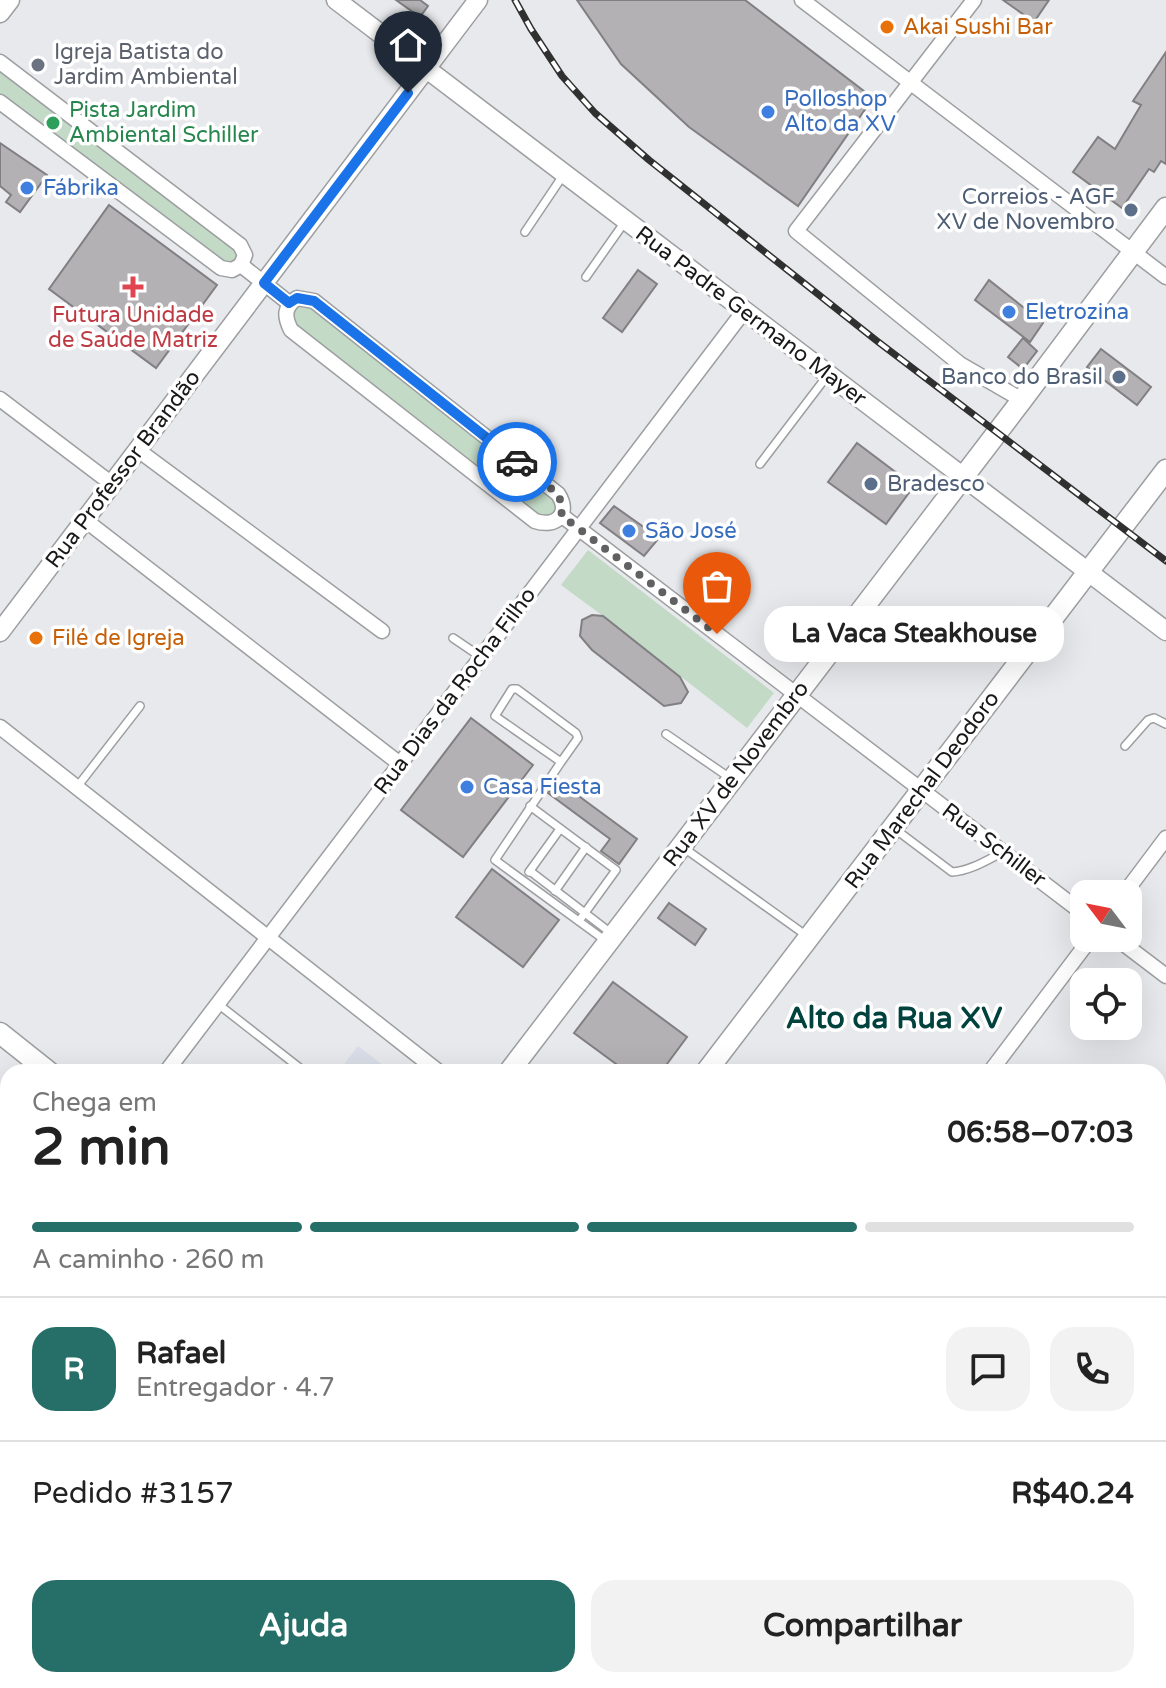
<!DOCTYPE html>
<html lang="pt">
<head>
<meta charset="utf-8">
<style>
	body { margin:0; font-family:"Varela Round",sans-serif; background:#f2f2f2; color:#222; height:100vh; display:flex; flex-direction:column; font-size:30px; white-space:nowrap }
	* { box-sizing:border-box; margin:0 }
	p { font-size:26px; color:#767676 }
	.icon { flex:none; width:44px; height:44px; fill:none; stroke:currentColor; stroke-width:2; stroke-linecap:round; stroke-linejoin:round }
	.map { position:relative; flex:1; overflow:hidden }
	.sheet { position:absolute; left:0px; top:1064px; width:1166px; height:624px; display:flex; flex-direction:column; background:#fff; border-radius:24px 24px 0 0; box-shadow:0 8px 32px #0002 }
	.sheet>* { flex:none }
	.needle { width:52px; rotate:302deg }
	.buttons { position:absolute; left:1070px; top:880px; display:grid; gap:16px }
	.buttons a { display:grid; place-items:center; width:72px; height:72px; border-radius:16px; background:#fff; box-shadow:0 8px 32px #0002; font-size:40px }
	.pin { position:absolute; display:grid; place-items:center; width:68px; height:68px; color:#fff; margin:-82px -34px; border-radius:50% 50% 50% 0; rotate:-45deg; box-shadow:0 0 8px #0007 }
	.pin .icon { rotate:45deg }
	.courier { position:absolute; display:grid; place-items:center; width:80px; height:80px; margin:-40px; border:6px solid #1a73e8; border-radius:50%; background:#fff; color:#222; box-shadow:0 2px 10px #0007 }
	.bubble { position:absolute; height:56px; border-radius:24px; background:#fff; box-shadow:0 8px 32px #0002; font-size:26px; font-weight:700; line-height:56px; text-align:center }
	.summary em { font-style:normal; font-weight:700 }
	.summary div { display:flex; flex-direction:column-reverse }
	.summary { display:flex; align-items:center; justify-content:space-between; height:136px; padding:0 32px }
	h1 { font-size:52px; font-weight:700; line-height:60px }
	.bar { display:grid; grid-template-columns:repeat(4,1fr); gap:12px 8px; align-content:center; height:96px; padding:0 32px }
	.bar i { height:10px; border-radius:6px; background:#e0e0e0 }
	.bar .current { background:#266f68 }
	.bar p { grid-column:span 4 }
	.line { display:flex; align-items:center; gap:20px; padding:0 32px; border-top:2px solid #e0e0e0 }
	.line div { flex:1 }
	.round { display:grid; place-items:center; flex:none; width:84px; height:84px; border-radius:24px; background:#f2f2f2 }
	.primary-button { display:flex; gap:16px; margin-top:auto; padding:16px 32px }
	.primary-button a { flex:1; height:92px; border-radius:24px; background:#266f68; color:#fff; font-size:32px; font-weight:700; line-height:92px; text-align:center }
	.primary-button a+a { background:#f2f2f2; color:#222 }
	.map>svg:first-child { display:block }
	.built { fill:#d9dee8 }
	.green { fill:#c2dac6 }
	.building { fill:#b3b1b3; stroke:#817f81; stroke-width:2 }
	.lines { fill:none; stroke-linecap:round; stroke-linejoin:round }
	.lane-casing { stroke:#9c9ea0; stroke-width:10 }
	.street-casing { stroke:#9c9ea0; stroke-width:17 }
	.secondary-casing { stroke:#9c9ea0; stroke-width:21 }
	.primary-casing { stroke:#9c9ea0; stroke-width:23 }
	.lane { stroke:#fff; stroke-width:7 }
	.street { stroke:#fff; stroke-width:14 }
	.secondary { stroke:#fff; stroke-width:18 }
	.primary { stroke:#fff; stroke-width:20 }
	.rail-casing { stroke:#303031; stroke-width:7 }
	.rail { stroke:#fff; stroke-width:4; stroke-dasharray:12; stroke-linecap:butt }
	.done { stroke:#616163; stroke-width:8; stroke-dasharray:0 14.4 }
	.route { stroke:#1a73e8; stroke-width:10 }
	.food-dot { fill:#e8710a; stroke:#fff; stroke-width:3 }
	.worship-dot { fill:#6b7280; stroke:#fff; stroke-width:3 }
	.shop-dot { fill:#3f7fe0; stroke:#fff; stroke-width:3 }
	.leisure-dot { fill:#2e9e5b; stroke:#fff; stroke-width:3 }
	.service-dot { fill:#5c6f8a; stroke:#fff; stroke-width:3 }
	.health-dot { fill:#e0444e; stroke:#fff; stroke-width:3 }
	.labels { text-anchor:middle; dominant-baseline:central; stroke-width:7; stroke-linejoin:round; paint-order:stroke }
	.food-label { font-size:22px; fill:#c56008; stroke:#fff; text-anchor:start }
	.worship-label { font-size:22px; fill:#5b616d; stroke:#fff; text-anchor:start }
	.shop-label { font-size:22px; fill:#366cbe; stroke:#fff; text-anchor:start }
	.leisure-label { font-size:22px; fill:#27864d; stroke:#fff; text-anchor:start }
	.service-label { font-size:22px; fill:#4e5e75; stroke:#fff; text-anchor:end }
	.health-label { font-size:22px; fill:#be3a42; stroke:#fff }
	.street-label { font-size:22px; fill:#181819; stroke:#fff }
	.district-label { font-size:30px; font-weight:bold; fill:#00423d; stroke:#fff }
</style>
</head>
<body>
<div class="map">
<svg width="1166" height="1688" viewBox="0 0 1166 1688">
	<rect width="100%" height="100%" fill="#e8e9ec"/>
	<polygon class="built" points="358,1046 392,1072 338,1072"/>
	<g class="green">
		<polygon points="0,67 237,248 239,255 236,261 230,264 225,263 0,94"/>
		<polygon points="302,304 309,307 553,498 556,507 554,513 548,517 539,517 295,324 292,315 295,308"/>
		<polygon points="588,550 774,693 747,728 603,616 561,585"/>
	</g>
	<g class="building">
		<polygon points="396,0 420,0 428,6 420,17"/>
		<polygon points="577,0 745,0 873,98 798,206 689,127 621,64"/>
		<polygon points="1003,0 1049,0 1034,22"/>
		<polygon points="1166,52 1166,164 1161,161 1154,172 1149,169 1122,208 1073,172 1098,137 1115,149 1141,105 1133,101"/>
		<polygon points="0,143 47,175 20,212 6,202 11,195 0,186"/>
		<polygon points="109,205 217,285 156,368 49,289"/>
		<polygon points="638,270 657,284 622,332 603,318"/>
		<polygon points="989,280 1043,323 1030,342 975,300"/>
		<polygon points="1023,338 1037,351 1023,369 1008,357"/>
		<polygon points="1101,349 1151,387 1137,405 1087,367"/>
		<polygon points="857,443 914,486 886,524 828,482"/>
		<polygon points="614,506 659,538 644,556 600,523"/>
		<polygon points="592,615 603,616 680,677 688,692 681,703 664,706 592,650 580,636 582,620"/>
		<polygon points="471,718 533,765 463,857 401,810"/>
		<polygon points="557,780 637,839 619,864 601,851 610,839 548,793"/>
		<polygon points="492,869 559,920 523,967 456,917"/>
		<polygon points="669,903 706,929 695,945 658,918"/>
		<polygon points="613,982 687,1037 661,1072 627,1072 574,1033"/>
	</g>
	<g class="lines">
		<defs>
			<g id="lane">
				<polyline points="525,232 564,174"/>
				<polyline points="586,277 624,223"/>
				<polyline points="760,464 827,376"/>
				<polyline points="453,638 481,657"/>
				<polyline points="666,734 730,778"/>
				<polyline points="1125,746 1148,720 1154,718 1166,724"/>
				<polyline points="561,762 578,738 576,733 517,689 512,689 495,716 561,762 495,860 606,941"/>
				<polyline points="77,787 140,706"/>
				<polyline points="530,806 616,870 579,921"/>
				<path d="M 895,829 L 952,872 C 970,871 987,860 1003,852"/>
				<polyline points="684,848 807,936"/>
				<polyline points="530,871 611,933"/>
				<polyline points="529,872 560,829"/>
				<polyline points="555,891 586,847"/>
				<polyline points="218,1004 305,1072"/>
			</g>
			<g id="street">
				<polyline points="802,0 1166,277"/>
				<polyline points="974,0 796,231 960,364 1022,400"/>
				<polyline points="0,62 240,245 245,255 241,265 232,270 221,268 0,102"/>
				<polyline points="241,265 289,303"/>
				<path d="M 297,298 L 314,301 L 558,494 C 571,514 556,528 535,521 L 291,330 C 284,316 284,307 297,298 Z"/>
				<polyline points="0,399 112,484"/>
				<polyline points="138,450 382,631"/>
				<polyline points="561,515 1084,914"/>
				<polyline points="85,520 400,764"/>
				<polyline points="0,727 439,1072"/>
				<polyline points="1124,894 1166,838"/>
				<polyline points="1116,938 1166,976"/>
				<polyline points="166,1072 744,311"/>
				<polyline points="990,1072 1091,938"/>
				<polyline points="0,1291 8,1281"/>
				<polyline points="1158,1328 1166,1337"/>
				<polyline points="1158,1638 1166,1644"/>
				<polyline points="93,1680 103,1688"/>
				<polyline points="524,1688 531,1680"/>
			</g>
			<g id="secondary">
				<polyline points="336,0 1166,631"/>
				<polyline points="0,13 10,0"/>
				<polyline points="0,632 478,0"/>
				<polyline points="1158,1399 1166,1389"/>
				<polyline points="940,1688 946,1680"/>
			</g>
			<g id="primary">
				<polyline points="0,1033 49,1072"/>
				<polyline points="509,1072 1022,400 1166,208"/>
				<polyline points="706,1072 1166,470"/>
				<polyline points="0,1444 8,1450"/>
				<polyline points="303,1680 313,1688"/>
				<polyline points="827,1680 838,1688"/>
				<polyline points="40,1688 46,1680"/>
				<polyline points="236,1688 242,1680"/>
			</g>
		</defs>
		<use href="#lane" class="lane-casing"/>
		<use href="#street" class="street-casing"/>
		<use href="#secondary" class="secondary-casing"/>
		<use href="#primary" class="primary-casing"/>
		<use href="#lane" class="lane"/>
		<use href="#street" class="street"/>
		<use href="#secondary" class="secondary"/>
		<use href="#primary" class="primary"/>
		<defs>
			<polyline id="rail" points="515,0 531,29 562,76 595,113 649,160 877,341 1166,561"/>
		</defs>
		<use href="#rail" class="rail-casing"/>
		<use href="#rail" class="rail"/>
	</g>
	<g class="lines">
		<polyline class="done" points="517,462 558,494 563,508 561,515 717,634"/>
		<polyline class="route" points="408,93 264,283 289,303 297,298 314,301 517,462"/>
	</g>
	<g class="food-dot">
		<circle cx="887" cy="27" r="8"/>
		<circle cx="36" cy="638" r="8"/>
	</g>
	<circle class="worship-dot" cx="38" cy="65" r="8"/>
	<g class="shop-dot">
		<circle cx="768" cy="112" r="8"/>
		<circle cx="27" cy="188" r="8"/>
		<circle cx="1009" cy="312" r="8"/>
		<circle cx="629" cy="531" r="8"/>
		<circle cx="467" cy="787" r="8"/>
	</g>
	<circle class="leisure-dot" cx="53" cy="123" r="8"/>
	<g class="service-dot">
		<circle cx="1131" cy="210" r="8"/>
		<circle cx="1119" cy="377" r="8"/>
		<circle cx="871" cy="484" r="8"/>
	</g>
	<path class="health-dot" d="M129 275h8v8h8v8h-8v8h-8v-8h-8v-8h8z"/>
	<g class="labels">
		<g class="food-label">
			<text x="903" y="27">Akai Sushi Bar</text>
			<text x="52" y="638">Filé de Igreja</text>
		</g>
		<g class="worship-label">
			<text x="54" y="52">Igreja Batista do<tspan x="54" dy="25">Jardim Ambiental</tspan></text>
		</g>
		<g class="shop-label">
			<text x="784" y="99">Polloshop<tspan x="784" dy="25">Alto da XV</tspan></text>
			<text x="43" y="188">Fábrika</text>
			<text x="1025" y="312">Eletrozina</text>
			<text x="645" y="531">São José</text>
			<text x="483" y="787">Casa Fiesta</text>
		</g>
		<g class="leisure-label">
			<text x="69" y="110">Pista Jardim<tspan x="69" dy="25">Ambiental Schiller</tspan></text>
		</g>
		<g class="service-label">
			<text x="1115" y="197">Correios - AGF<tspan x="1115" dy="25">XV de Novembro</tspan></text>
			<text x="1103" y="377">Banco do Brasil</text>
			<text x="887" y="484" text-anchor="start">Bradesco</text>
		</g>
		<g class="health-label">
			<text x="133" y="315">Futura Unidade<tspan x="133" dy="25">de Saúde Matriz</tspan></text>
		</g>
		<g class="street-label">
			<text transform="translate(751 316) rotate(37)">Rua Padre Germano Mayer</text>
			<text transform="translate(123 469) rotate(-53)">Rua Professor Brandão</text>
			<text transform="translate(455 691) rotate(-53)">Rua Dias da Rocha Filho</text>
			<text transform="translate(736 774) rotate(-53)">Rua XV de Novembro</text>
			<text transform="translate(922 790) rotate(-53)">Rua Marechal Deodoro</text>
			<text transform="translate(994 845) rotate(37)">Rua Schiller</text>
		</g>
		<g class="district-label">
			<text x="894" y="1018">Alto da Rua XV</text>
		</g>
	</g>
</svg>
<div class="buttons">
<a><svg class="needle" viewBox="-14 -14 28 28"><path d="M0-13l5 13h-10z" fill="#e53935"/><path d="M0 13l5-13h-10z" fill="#767676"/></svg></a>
<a><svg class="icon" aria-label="locate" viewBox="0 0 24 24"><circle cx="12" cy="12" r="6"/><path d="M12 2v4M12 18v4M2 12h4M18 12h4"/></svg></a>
</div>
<div class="pin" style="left:717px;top:634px;background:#ea580c"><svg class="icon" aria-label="bag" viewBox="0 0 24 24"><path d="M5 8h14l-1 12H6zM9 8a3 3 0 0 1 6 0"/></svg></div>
<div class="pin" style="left:408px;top:93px;background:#1f2937"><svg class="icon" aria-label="home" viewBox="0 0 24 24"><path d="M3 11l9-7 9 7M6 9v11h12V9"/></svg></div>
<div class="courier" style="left:517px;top:462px"><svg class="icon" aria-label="car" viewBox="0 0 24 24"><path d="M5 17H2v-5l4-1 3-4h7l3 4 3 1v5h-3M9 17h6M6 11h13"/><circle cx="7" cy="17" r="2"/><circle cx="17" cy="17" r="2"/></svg></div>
<div class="bubble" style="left:764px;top:606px;width:300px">La Vaca Steakhouse</div>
<section class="sheet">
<div class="summary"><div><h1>2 min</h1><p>Chega em</p></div><em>06:58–07:03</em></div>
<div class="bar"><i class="current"></i><i class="current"></i><i class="current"></i><i></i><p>A caminho · 260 m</p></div>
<div class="line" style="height:144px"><b class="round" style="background:#266f68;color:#fff">R</b><div><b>Rafael</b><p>Entregador · 4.7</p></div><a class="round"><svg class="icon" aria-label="chat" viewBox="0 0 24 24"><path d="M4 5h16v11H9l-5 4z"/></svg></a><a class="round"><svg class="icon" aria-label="phone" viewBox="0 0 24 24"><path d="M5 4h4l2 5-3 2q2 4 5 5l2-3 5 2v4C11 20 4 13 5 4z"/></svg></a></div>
<div class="line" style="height:104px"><div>Pedido #3157</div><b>R$40.24</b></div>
<div class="primary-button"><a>Ajuda</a><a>Compartilhar</a></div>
</section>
</div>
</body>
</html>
